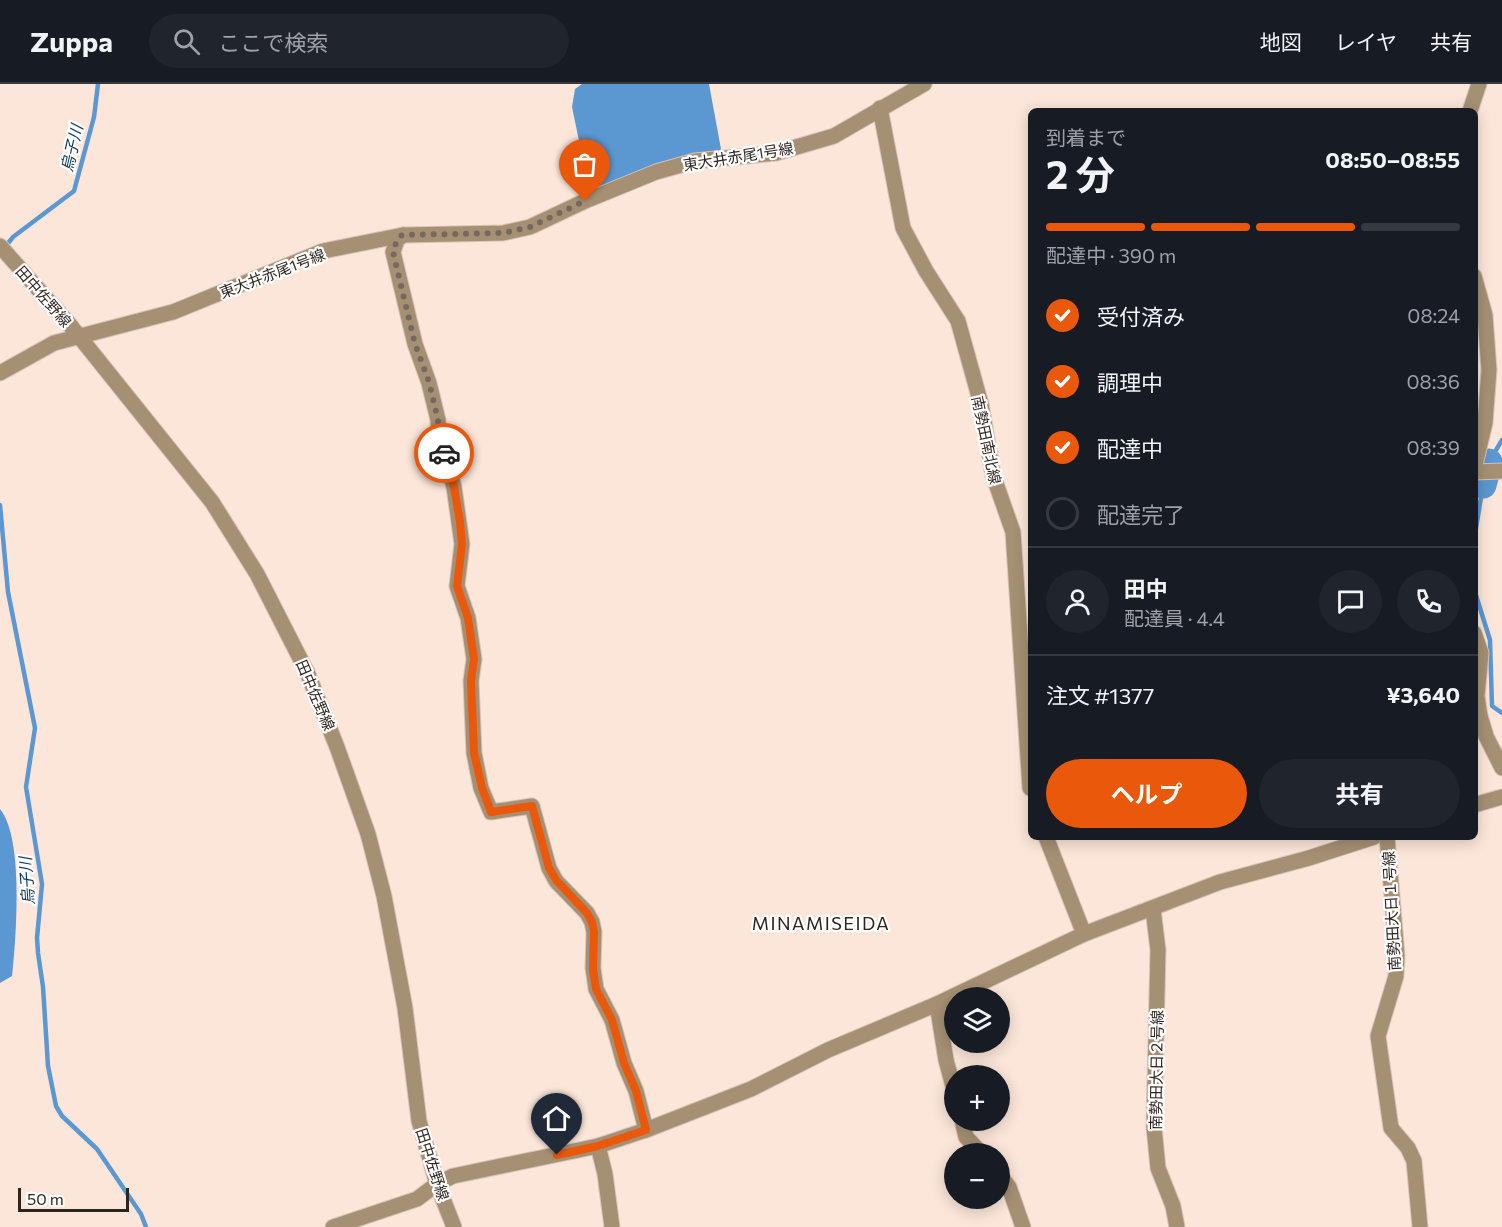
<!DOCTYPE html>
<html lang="ja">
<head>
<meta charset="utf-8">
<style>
	body { margin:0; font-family:Commissioner,"Noto Sans JP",sans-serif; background:#20242c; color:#f1f3f6; height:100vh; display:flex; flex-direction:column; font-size:22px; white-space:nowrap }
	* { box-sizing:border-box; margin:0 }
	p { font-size:20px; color:#9ea1a6 }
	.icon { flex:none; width:33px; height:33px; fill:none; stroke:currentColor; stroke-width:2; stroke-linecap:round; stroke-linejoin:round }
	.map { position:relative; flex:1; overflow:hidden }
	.sheet { position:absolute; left:1028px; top:24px; width:450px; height:732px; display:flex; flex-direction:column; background:#171b24; border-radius:9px; box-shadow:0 3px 15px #0003 }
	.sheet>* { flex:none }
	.controls { position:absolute; left:944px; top:903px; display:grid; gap:12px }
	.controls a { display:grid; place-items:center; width:66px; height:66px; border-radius:50%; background:#171b24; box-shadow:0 3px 15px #0003; font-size:30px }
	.scale { position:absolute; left:18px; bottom:15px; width:111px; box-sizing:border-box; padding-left:6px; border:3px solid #2e241e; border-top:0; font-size:16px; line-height:21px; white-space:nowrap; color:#2e241e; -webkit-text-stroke:4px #fff; paint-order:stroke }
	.pin { position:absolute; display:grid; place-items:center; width:51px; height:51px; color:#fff; margin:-62px -26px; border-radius:50% 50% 50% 0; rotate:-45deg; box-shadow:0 0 6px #0007 }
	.pin .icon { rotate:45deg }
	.courier { position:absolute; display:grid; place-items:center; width:60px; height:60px; margin:-30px; border:4px solid #ea580c; border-radius:50%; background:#fff; color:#222; box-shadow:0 2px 8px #0007 }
	.overview em { font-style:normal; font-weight:700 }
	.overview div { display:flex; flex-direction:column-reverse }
	.overview { display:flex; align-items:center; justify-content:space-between; height:102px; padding:0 18px }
	h1 { font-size:39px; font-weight:700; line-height:45px }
	.bar { display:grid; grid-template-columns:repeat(4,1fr); gap:9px 6px; align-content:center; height:72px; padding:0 18px }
	.bar i { height:8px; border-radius:4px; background:#363941 }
	.bar .current { background:#ea580c }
	.bar p { grid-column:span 4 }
	.line { display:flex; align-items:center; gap:15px; padding:0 18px; border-top:2px solid #363941 }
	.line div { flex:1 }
	.round { display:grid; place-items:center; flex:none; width:63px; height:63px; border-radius:32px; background:#20242c }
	ol { padding:0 18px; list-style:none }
	li { display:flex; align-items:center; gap:18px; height:66px }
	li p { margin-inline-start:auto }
	li .icon { padding:6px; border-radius:50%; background:#ea580c; color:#fff; stroke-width:4 }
	li:last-child { color:#9ea1a6 }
	li i { width:33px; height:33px; border:3px solid #363941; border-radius:50% }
	.primary-button { display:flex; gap:12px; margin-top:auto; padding:12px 18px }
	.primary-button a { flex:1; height:69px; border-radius:36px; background:#ea580c; color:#fff; font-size:24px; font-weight:700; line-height:69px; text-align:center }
	.primary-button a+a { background:#20242c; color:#f1f3f6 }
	header { display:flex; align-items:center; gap:36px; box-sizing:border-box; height:84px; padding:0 30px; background:#171b24; border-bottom:2px solid #363941 }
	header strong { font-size:28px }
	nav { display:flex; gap:33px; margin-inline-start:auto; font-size:21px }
	.search { width:420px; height:54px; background:#20242c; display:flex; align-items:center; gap:15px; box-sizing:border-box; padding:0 21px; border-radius:33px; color:#9ea1a6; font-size:22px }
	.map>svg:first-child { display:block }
	.water { fill:#5b97d0 }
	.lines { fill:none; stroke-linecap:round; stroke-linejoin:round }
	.stream { stroke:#5b97d0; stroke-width:4.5 }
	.river { stroke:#5b97d0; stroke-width:27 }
	.minor-casing { stroke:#d7c3b7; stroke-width:17 }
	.minor { stroke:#a69074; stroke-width:15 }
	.done { stroke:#76685f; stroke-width:6; stroke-dasharray:0 10.8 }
	.route { stroke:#ea580c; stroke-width:8 }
	.labels { text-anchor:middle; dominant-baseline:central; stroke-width:4.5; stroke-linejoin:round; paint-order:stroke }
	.street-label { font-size:15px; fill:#2e241e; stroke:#fff }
	.water-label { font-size:16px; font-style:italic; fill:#08365b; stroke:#fff }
	.quarter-label { font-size:18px; letter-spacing:1.5px; fill:#2e241e; stroke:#fff }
</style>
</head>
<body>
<header>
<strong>Zuppa</strong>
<div class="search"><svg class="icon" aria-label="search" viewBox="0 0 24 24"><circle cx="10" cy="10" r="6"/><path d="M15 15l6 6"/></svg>ここで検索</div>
<nav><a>地図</a><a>レイヤ</a><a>共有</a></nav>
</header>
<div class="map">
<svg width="1502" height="1143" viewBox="0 0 1502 1143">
	<rect width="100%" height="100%" fill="#fce6d9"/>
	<g class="water">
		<polygon points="582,0 709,0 721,65 716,71 590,110 572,23 575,5"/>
		<path d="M 0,725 C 24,754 16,854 12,892 L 0,899 Z"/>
	</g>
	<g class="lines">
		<g class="stream">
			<polyline points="5,163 13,153 74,107 94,33 98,0"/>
			<polyline points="1489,378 1502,356"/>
			<polyline points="0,421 8,508 35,644 26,703 42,800 37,854 38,869 43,903 48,982 56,1022 62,1032 97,1065 141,1130 146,1143"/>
			<polyline points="1474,457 1483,401"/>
			<polyline points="1474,505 1490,556 1492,622 1502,629"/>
		</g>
		<polyline class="river" points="1483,401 1489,378"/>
		<defs>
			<g id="minor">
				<polyline points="880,24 903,144 926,187 958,237 981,320 993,391 1013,448 1030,704"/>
				<polyline points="1470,27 1479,0"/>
				<polyline points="403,151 397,156 393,168 415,260 429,299 438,336 439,351 454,403 462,460 457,502 468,534 474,575 471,597 474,669 481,704 491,728 532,722 549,784 556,797 587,829 592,838 594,848 593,884 596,905 612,936 624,979 636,1007 646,1046"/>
				<polyline points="0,162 70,241 212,418 257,490 307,588 337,663 368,750 384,812 405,924 419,1037 437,1100 454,1143"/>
				<polyline points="1474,192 1485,231 1489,286 1485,339 1474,385"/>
				<polyline points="0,289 54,259 173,228 323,167 403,151 503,149 530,143 585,117 656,88 695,77 776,69 834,52 924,0"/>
				<polyline points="1474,388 1502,387"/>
				<polyline points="1474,549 1481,569 1477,612 1480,632 1486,652 1502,684"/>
				<polyline points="1474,721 1502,713"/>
				<polyline points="1046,753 1084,850"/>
				<polyline points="1387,753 1397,872 1396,892 1378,952 1391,1044 1408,1064 1414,1077 1420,1143"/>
				<polyline points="1153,825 1158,866 1154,1043 1158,1084 1173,1122 1177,1143"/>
				<polyline points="937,920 946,976 954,1006"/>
				<polyline points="962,1036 966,1053 982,1070"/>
				<polyline points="598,1062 646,1046 751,1005 828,966 937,920 1084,850 1220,798 1309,774 1374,753"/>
				<polyline points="999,1090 1009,1103 1023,1143"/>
				<polyline points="333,1143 417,1115 437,1100 453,1092 598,1062 605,1090 612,1143"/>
			</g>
		</defs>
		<use href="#minor" class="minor-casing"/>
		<use href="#minor" class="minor"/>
	</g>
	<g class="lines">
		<polyline class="done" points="444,369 439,351 438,336 429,298 415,260 393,168 397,156 402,151 503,149 530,143 585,117"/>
		<polyline class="route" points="444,369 454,403 460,438 462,460 457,502 468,534 474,575 471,597 474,669 482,704 491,728 532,722 549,784 556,796 587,829 592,838 594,848 593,885 596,905 612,936 624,979 636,1007 646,1046 598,1062 557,1071"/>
	</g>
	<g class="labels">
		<g class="street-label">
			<text transform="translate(738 72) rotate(-9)">東大井赤尾1号線</text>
			<text transform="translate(272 189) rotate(-21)">東大井赤尾1号線</text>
			<text transform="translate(44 212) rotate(49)">田中佐野線</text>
			<text transform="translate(987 356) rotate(78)">南勢田南北線</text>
			<text transform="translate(316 611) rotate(67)">田中佐野線</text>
			<text transform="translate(1391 827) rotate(-93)">南勢田大日１号線</text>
			<text transform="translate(1156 986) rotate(-89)">南勢田大日２号線</text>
			<text transform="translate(433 1080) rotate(72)">田中佐野線</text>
		</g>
		<g class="water-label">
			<text transform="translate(71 64) rotate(-77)">烏子川</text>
			<text transform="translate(26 797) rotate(-94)">烏子川</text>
		</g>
		<g class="quarter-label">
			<text x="821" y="839">MINAMISEIDA</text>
		</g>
	</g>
</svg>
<div class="controls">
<a><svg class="icon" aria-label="layers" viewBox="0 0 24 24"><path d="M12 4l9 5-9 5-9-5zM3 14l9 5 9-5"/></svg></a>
<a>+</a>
<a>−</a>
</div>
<div class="scale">50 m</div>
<div class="pin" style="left:585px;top:117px;background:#ea580c"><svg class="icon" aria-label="bag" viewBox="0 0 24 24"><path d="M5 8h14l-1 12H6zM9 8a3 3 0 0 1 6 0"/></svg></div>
<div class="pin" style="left:557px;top:1071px;background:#1f2937"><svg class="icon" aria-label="home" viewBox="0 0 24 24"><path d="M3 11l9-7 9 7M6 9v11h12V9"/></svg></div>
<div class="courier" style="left:444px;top:369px"><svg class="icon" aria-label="car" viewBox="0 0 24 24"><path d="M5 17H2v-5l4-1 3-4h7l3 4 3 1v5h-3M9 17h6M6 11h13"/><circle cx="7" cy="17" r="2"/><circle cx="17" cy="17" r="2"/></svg></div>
<section class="sheet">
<div class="overview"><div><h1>2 分</h1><p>到着まで</p></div><em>08:50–08:55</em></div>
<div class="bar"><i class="current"></i><i class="current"></i><i class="current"></i><i></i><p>配達中 · 390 m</p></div>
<ol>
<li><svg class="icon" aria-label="check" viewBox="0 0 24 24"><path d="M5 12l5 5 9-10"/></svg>受付済み<p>08:24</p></li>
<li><svg class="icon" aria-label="check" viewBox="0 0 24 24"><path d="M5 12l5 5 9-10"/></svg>調理中<p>08:36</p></li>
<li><svg class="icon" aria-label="check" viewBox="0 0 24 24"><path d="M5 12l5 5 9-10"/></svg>配達中<p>08:39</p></li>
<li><i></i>配達完了</li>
</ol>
<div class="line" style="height:108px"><a class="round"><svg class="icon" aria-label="person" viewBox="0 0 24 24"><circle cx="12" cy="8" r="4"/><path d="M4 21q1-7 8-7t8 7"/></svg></a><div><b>田中</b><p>配達員 · 4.4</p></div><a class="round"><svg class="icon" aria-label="chat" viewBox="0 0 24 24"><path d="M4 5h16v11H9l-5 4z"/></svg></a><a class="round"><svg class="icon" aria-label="phone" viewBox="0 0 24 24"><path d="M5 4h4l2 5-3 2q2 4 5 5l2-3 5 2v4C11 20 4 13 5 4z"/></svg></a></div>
<div class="line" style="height:78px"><div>注文 #1377</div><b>¥3,640</b></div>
<div class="primary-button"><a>ヘルプ</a><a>共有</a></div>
</section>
</div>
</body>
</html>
